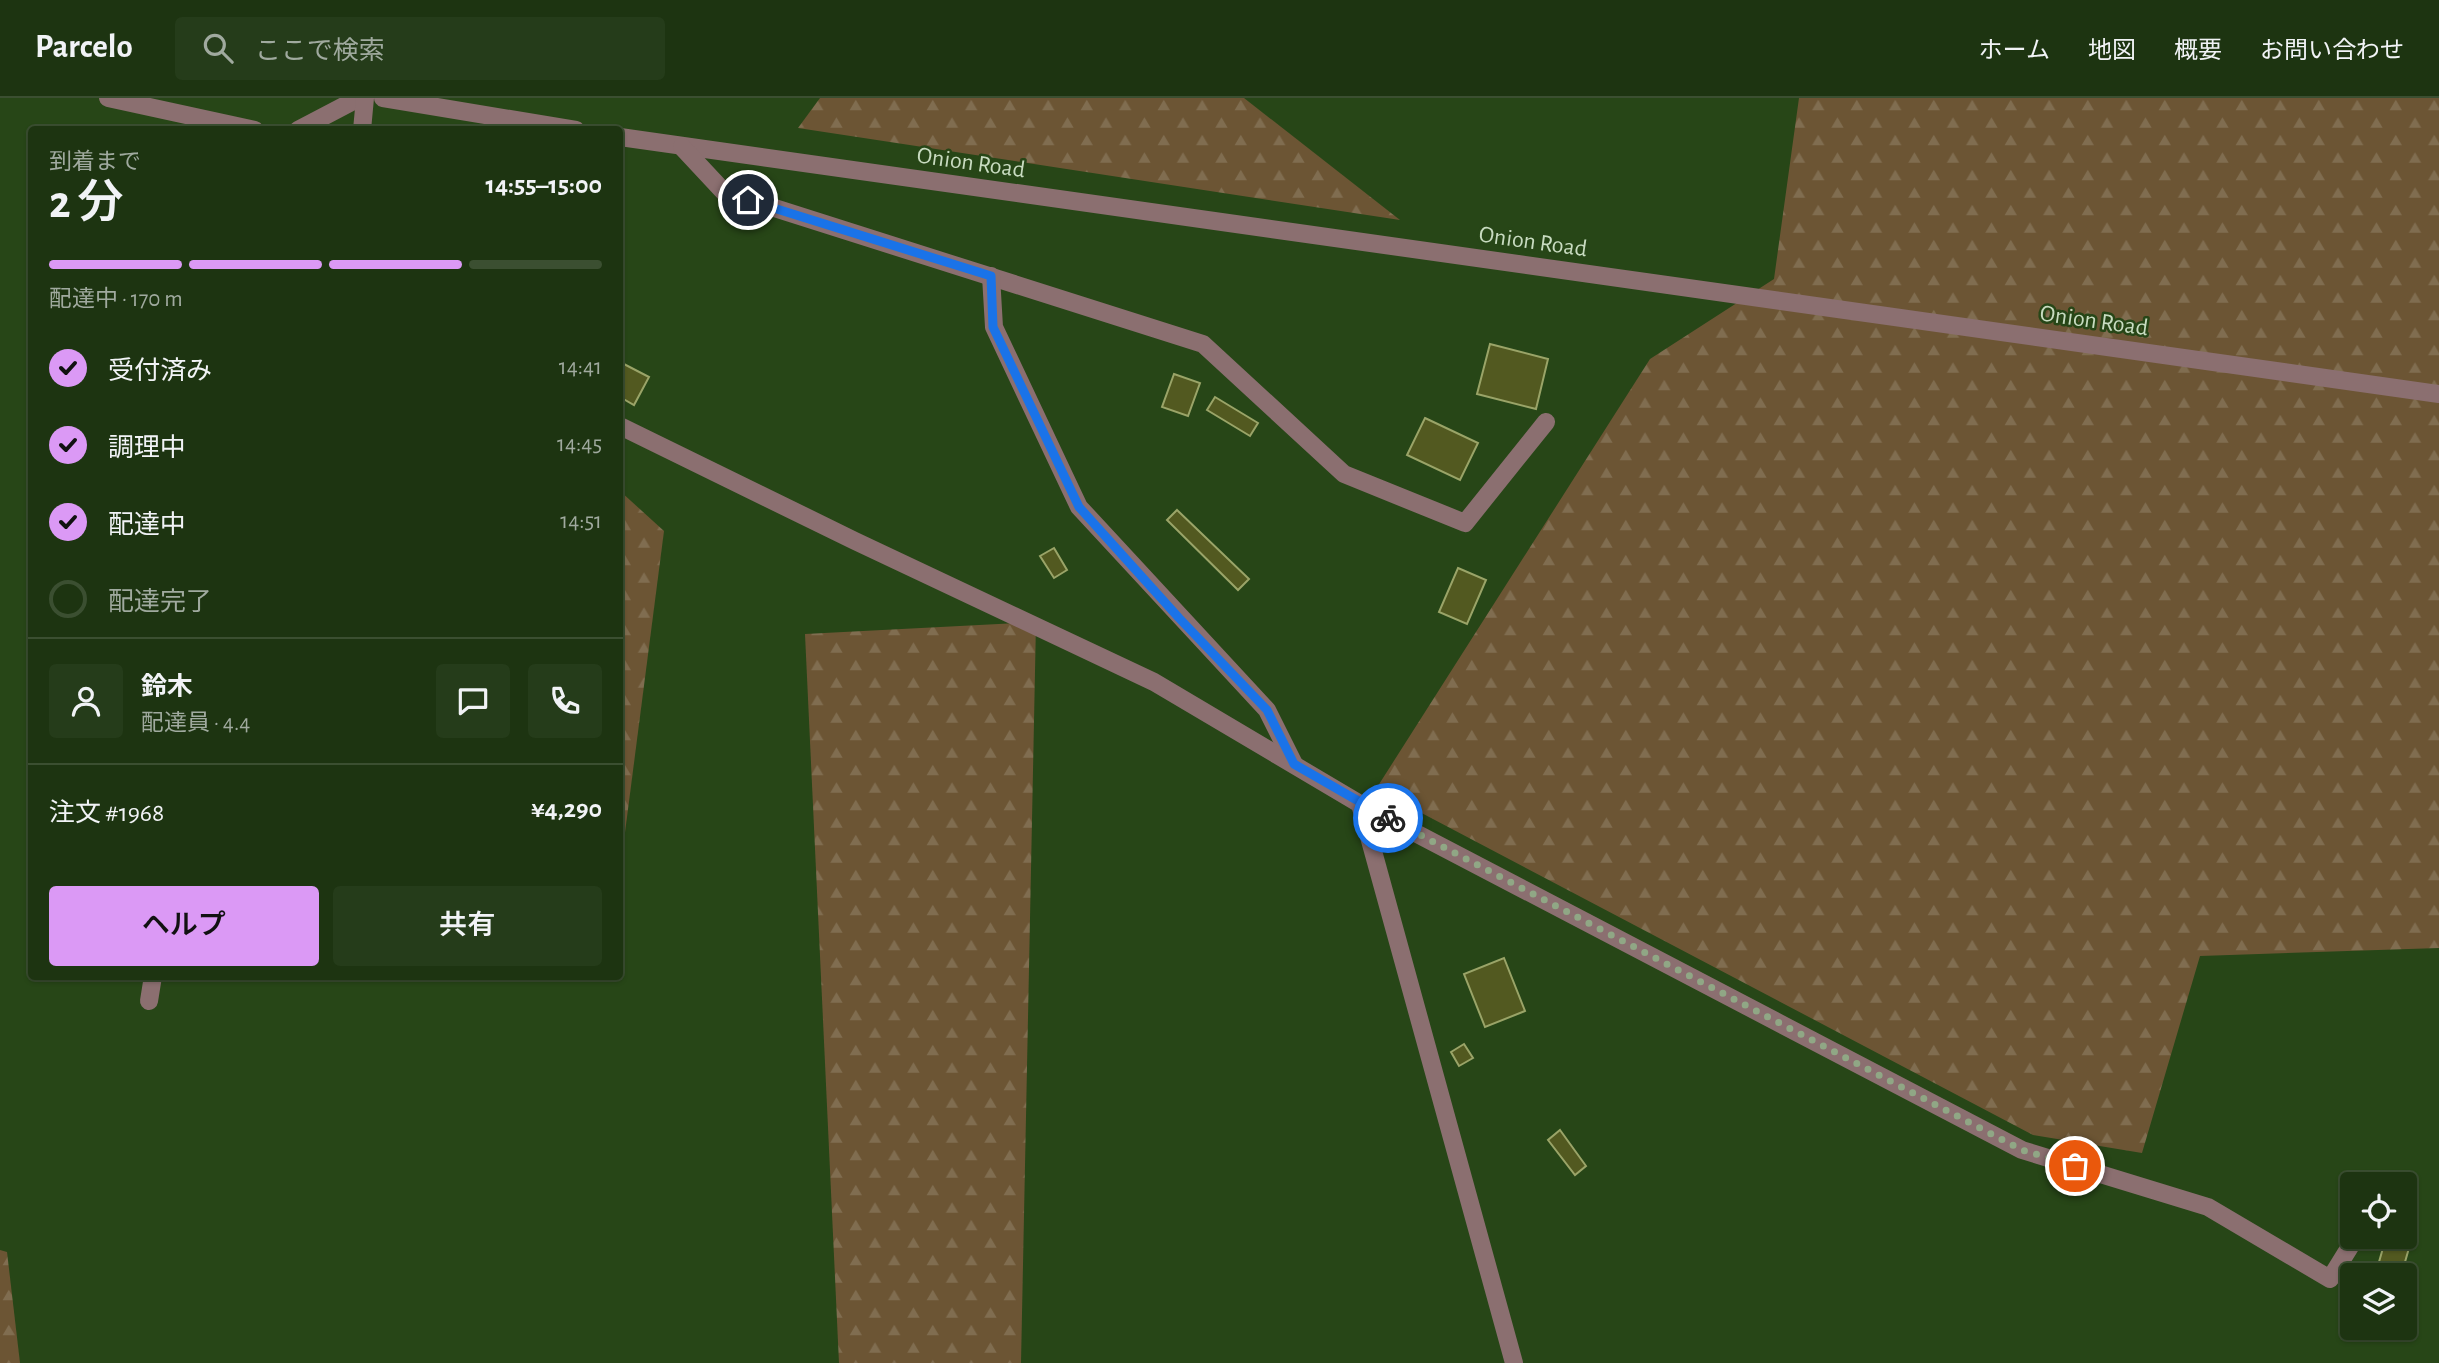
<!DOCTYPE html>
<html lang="ja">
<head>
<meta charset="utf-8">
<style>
	body { margin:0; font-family:"Alegreya Sans","Noto Sans JP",sans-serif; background:#253c1a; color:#f1f3f6; height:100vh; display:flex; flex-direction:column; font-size:26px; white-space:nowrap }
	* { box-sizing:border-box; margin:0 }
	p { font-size:23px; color:#a0aa9f }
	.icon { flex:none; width:38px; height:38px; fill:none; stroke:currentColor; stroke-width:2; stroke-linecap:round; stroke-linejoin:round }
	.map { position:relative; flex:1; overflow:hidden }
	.drawer { position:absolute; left:28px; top:28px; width:595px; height:854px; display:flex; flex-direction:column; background:#1d3411; border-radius:7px; box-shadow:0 2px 5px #0004,0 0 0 2px #3b4f31 }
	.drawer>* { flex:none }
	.fabs { position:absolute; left:2340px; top:1074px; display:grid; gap:14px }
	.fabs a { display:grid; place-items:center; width:77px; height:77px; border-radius:7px; background:#1d3411; box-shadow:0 2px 5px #0004,0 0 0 2px #3b4f31; font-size:35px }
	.pin { position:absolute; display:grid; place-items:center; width:60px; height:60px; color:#fff; margin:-30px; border:4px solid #fff; border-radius:50%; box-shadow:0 2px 7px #0007 }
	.courier { position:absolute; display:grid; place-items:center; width:70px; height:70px; margin:-35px; border:5px solid #1a73e8; border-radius:50%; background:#fff; color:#222; box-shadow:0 2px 9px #0007 }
	.headline em { font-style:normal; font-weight:600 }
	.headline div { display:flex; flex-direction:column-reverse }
	.headline { display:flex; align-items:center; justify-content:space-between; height:119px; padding:0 21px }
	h1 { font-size:46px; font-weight:600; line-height:52px }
	.bar { display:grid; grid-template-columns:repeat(4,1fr); gap:10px 7px; align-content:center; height:84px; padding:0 21px }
	.bar i { height:9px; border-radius:5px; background:#3b4f31 }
	.bar .selected { background:#db99f5 }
	.bar p { grid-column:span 4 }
	.line { display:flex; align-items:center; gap:18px; padding:0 21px; border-top:2px solid #3b4f31 }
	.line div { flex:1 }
	.round { display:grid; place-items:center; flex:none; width:74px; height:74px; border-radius:7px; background:#253c1a }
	ol { padding:0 21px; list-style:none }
	li { display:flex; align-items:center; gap:21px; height:77px }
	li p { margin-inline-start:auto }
	li .icon { padding:7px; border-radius:50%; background:#db99f5; color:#111; stroke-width:4 }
	li:last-child { color:#a0aa9f }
	li i { width:38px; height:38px; border:4px solid #3b4f31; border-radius:50% }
	.action { display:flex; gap:14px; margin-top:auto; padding:14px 21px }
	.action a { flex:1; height:80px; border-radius:7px; background:#db99f5; color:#111; font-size:28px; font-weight:600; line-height:80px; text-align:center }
	.action a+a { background:#253c1a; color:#f1f3f6 }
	header { display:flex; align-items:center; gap:42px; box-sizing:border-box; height:98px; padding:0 35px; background:#1d3411; border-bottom:2px solid #3b4f31 }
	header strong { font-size:33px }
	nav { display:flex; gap:38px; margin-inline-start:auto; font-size:24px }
	.search { width:490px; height:63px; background:#253c1a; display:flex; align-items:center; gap:18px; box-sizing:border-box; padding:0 24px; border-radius:7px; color:#a0aa9f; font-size:26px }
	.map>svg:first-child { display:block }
	.forest { fill:url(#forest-firs) }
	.building { fill:#525920; stroke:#9aa468; stroke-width:2 }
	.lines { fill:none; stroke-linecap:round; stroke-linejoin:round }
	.minor { stroke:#8b6f70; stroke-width:18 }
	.done { stroke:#90a785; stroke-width:7; stroke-dasharray:0 12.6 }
	.route { stroke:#1a73e8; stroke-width:9 }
	.labels { text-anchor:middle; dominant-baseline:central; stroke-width:5; stroke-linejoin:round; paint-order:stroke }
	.street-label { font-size:24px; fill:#c8dbc0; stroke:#274617 }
</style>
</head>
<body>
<header>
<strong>Parcelo</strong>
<div class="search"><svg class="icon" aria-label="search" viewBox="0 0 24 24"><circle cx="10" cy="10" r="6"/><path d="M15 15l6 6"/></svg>ここで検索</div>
<nav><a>ホーム</a><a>地図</a><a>概要</a><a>お問い合わせ</a></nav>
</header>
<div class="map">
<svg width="2439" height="1265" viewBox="0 0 2439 1265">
	<defs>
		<pattern id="forest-firs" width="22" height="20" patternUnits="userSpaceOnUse" patternTransform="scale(1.75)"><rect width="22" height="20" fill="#6c5534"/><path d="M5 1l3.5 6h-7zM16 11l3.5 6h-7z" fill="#806d50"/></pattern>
	</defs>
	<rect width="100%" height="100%" fill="#274617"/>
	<g class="forest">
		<polygon points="820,0 1244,0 1400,122 798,30"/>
		<polygon points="1799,0 2439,0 2439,850 2200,858 2142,1055 2033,1037 1376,691 1650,261 1774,181"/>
		<polygon points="620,393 664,433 620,773"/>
		<polygon points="1036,524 1021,1265 839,1265 805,536"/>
		<polygon points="0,1152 7,1154 20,1265 0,1265"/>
	</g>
	<g class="building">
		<polygon points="1490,246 1548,261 1536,311 1477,296"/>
		<polygon points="620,264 649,279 634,307 620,299"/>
		<polygon points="1174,276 1200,285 1188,318 1162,309"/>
		<polygon points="1215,299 1258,325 1250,338 1207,312"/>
		<polygon points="1425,320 1478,345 1460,382 1407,357"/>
		<polygon points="1177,412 1249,481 1238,492 1167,422"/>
		<polygon points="1054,450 1067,472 1054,480 1040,458"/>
		<polygon points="1458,470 1486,482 1467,526 1439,514"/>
		<polygon points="1504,860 1525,913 1485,929 1464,876"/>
		<polygon points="1464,946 1473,960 1459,968 1451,954"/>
		<polygon points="1560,1032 1586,1068 1575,1077 1548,1042"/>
		<polygon points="2385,1143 2409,1150 2401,1178 2375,1178"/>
	</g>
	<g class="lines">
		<g class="minor">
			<polyline points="108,0 255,32"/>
			<polyline points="383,0 576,32"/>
			<polyline points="298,32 359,0"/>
			<polyline points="362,32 365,0"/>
			<polyline points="620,39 2439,296"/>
			<polyline points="682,49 724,94 1203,246 1344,376 1465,425 1546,324"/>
			<polyline points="991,178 994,229 1079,409 1267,612 1294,666"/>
			<polyline points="620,328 855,443 1154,584 1360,706 2022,1052 2208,1109 2330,1181 2351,1147"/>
			<polyline points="1360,706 1514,1265"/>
			<polyline points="149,903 153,878"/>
		</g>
	</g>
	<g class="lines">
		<polyline class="done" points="1388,720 2022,1052 2075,1068"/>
		<polyline class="route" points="748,102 991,178 993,229 1079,409 1179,520 1267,612 1294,666 1388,720"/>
	</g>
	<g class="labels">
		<g class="street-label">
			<text transform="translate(971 65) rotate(8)">Onion Road</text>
			<text transform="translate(1533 144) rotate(8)">Onion Road</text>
			<text transform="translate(2094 223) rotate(8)">Onion Road</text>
		</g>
	</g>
</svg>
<div class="fabs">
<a><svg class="icon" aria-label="locate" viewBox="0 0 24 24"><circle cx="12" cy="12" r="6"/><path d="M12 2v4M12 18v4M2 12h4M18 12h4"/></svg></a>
<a><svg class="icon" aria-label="layers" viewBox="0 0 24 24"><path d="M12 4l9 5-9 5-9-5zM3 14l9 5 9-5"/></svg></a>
</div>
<div class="pin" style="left:2075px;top:1068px;background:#ea580c"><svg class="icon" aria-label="bag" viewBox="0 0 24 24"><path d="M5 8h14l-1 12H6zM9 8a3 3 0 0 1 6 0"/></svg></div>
<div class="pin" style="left:748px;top:102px;background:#1f2937"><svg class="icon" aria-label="home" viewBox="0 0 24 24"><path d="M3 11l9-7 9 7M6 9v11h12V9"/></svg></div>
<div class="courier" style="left:1388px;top:720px"><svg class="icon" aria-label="bike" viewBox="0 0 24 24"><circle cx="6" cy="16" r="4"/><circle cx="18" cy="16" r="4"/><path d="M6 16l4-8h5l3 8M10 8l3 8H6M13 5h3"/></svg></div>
<section class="drawer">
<div class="headline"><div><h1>2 分</h1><p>到着まで</p></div><em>14:55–15:00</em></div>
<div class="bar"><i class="selected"></i><i class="selected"></i><i class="selected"></i><i></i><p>配達中 · 170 m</p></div>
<ol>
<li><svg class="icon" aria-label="check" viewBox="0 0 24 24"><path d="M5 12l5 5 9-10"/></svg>受付済み<p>14:41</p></li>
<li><svg class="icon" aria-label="check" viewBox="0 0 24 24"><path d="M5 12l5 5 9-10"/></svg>調理中<p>14:45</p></li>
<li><svg class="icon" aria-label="check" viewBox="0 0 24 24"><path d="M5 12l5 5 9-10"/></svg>配達中<p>14:51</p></li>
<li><i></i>配達完了</li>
</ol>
<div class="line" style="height:126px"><a class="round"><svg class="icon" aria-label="person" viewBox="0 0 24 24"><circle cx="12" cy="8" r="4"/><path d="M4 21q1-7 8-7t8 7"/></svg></a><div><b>鈴木</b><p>配達員 · 4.4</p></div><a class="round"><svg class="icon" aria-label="chat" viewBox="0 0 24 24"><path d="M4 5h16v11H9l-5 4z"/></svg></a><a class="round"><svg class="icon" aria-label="phone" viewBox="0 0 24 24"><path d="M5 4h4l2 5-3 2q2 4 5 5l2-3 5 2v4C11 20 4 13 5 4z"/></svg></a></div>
<div class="line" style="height:91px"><div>注文 #1968</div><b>¥4,290</b></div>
<div class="action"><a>ヘルプ</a><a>共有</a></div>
</section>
</div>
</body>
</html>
